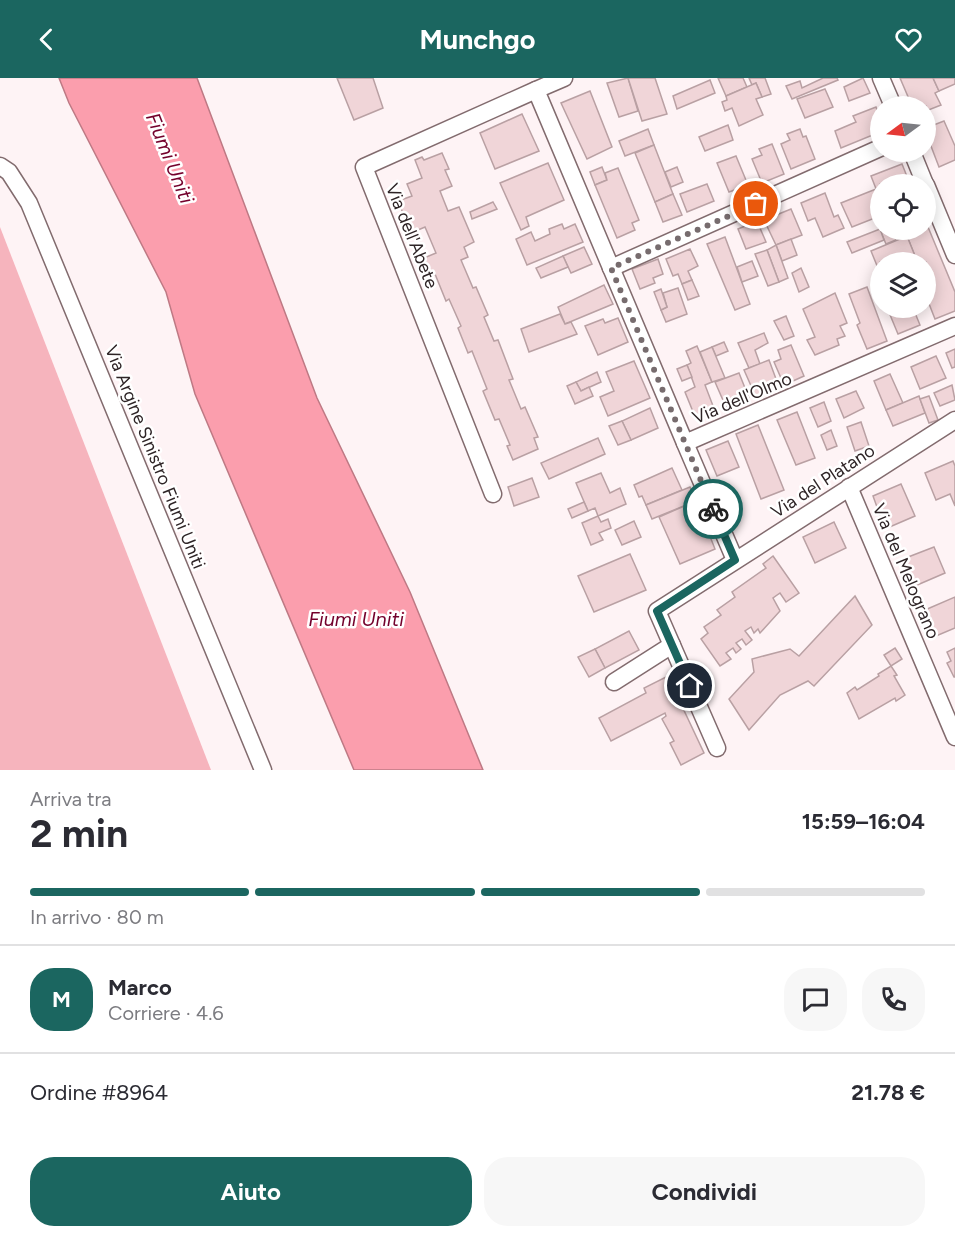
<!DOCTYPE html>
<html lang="it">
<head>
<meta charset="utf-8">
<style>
	body { margin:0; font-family:Figtree,sans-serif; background:#f7f7f7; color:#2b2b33; height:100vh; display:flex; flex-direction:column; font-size:22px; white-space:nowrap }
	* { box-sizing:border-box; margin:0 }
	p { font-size:20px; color:#7c7c81 }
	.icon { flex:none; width:33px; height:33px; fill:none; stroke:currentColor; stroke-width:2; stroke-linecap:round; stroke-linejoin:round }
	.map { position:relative; height:692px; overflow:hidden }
	.side { display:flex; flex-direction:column; background:#fff; flex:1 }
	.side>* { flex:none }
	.needle { width:39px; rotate:255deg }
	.controls { position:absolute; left:870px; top:18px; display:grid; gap:12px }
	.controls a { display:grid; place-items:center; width:66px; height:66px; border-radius:50%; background:#fff; box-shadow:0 3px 15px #0003; font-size:30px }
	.pin { position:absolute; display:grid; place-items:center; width:51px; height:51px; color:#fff; margin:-26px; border:3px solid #fff; border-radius:50%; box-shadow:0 2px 6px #0007 }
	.courier { position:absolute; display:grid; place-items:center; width:60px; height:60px; margin:-30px; border:4px solid #1b6660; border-radius:50%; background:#fff; color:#222; box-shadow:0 2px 8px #0007 }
	.headline em { font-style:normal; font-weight:700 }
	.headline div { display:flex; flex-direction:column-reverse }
	.headline { display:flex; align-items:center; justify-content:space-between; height:102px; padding:0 30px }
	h1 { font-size:39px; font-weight:700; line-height:45px }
	.bar { display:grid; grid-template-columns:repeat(4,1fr); gap:9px 6px; align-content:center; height:72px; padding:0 30px }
	.bar i { height:8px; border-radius:4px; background:#e1e1e2 }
	.bar .active { background:#1b6660 }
	.bar p { grid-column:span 4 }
	.line { display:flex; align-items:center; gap:15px; padding:0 30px; border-top:2px solid #e1e1e2 }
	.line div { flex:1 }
	.round { display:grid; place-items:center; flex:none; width:63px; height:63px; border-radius:24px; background:#f7f7f7 }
	.primary-button { display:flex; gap:12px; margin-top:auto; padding:12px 30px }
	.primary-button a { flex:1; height:69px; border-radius:24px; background:#1b6660; color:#fff; font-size:24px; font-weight:700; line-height:69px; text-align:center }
	.primary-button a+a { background:#f7f7f7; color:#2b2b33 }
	header { display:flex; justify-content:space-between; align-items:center; height:78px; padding:0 30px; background:#1b6660; color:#fff; font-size:27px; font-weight:700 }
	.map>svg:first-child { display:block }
	.green { fill:#f6b4bd }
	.water { fill:#fb9ead; stroke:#be7984; stroke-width:1.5 }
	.building { fill:#f0d5d8; stroke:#b9a0a3; stroke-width:1.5 }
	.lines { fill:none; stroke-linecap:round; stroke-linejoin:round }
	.street-casing { stroke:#826b6e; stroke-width:19 }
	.street { stroke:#fff; stroke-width:16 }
	.done { stroke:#776c6e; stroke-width:6; stroke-dasharray:0 10.8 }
	.route { stroke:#1b6660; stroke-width:8 }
	.labels { text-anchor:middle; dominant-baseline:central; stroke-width:5; stroke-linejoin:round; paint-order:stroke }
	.street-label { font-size:18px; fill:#2e2426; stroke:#fff }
	.water-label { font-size:20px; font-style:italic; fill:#73012c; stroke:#fff }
</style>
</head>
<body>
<header><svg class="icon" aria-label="back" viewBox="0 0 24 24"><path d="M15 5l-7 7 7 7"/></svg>Munchgo<svg class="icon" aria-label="heart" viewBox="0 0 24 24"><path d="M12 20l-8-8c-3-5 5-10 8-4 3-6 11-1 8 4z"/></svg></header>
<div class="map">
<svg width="955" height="692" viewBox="0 0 955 692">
	<rect width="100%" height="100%" fill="#fef3f5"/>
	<polygon class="green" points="0,149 211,692 0,692"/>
	<polygon class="water" points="59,0 197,0 317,320 410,514 483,692 354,692 195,316 166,214 69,25"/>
	<g class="building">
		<polygon points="337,0 373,0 383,30 354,42"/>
		<polygon points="628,0 638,33 619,39 607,5"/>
		<polygon points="628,0 655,0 667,36 642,43"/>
		<polygon points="718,0 743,0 747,9 726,18"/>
		<polygon points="749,0 765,0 771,16 762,19 756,5 752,7"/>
		<polygon points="823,0 837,0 838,2 792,21 786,8 800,3 802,10"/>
		<polygon points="863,0 870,15 849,23 844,9"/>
		<polygon points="900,0 933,0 939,13 935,15 941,27 926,33 926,28 912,28"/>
		<polygon points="933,0 955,0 955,6 939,13"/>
		<polygon points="710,2 715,15 677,31 673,18"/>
		<polygon points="756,5 762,19 756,21 763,37 739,48 732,30 725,33 722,24 727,22 726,18"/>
		<polygon points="825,11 833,29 805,40 797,21"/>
		<polygon points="590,13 612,69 587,81 561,25"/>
		<polygon points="876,29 880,40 880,54 841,70 835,53 856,44 853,38"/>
		<polygon points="522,36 539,73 495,91 480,55"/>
		<polygon points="944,43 955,68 955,82 939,89 926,55 926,50"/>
		<polygon points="728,47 733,62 705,73 699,59"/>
		<polygon points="648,51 654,67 625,78 619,63"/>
		<polygon points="800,51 803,59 806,58 815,81 791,91 781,66 790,62 787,56"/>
		<polygon points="772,66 784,96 762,105 752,81 762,77 759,71"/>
		<polygon points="654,67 673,116 655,124 635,75"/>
		<polygon points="442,75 449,91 445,92 452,108 440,113 448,133 459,129 474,164 464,169 468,179 461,182 473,210 476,209 488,237 484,239 494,263 498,262 513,301 509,302 521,331 525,329 538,359 534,360 538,371 513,382 507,368 510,367 499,341 495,342 483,313 487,311 472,273 468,275 458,250 461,248 449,221 446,223 435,196 431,198 424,180 436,175 425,149 411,155 398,123 412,118 407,106 422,100 415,82 422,79 424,82"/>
		<polygon points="736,78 748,107 729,114 717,85"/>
		<polygon points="548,85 564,122 526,139 529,148 521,152 500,105"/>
		<polygon points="902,86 910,106 880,106 880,121 871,98"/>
		<polygon points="602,89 607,102 595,107 590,94"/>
		<polygon points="677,89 683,104 671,109 665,94"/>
		<polygon points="618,90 639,142 632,145 635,152 617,160 595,107 607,102 605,95"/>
		<polygon points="707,106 714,123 687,134 680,116"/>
		<polygon points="876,111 880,121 880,138 852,149 841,125"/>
		<polygon points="825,115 834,139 838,137 844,150 823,159 815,140 808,143 801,125"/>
		<polygon points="673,116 682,137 663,144 655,124"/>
		<polygon points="493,124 497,131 472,141 470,134"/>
		<polygon points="791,131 802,157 776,167 764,142"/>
		<polygon points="757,143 766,164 746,171 738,151"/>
		<polygon points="562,146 564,151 575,146 583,164 527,187 516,161 531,154 535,163 550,156 549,151"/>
		<polygon points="880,146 880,152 902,153 894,157 896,162 886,166 878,147"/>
		<polygon points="928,149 955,214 955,233 935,241 926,218 926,184 911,184 910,181 915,178 907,158"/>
		<polygon points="880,151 884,162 852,175 847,164"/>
		<polygon points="907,158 915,178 910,181 908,176 894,181 895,184 880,184 880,195 871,173"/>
		<polygon points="725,159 750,226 735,232 707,166"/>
		<polygon points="791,161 797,177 782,183 776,167"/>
		<polygon points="776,167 788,200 779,204 767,172"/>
		<polygon points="584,169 592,186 571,195 563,178"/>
		<polygon points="690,171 698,188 688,193 692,202 682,206 678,196 673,198 666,181"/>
		<polygon points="767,172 779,204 768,208 755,176"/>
		<polygon points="563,178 568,189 541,200 536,190"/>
		<polygon points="658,181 663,196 653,200 655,205 640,211 632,191"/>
		<polygon points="752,183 758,198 742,204 737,189"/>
		<polygon points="801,190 809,209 799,214 792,195"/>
		<polygon points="692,202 699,218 688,222 682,206"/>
		<polygon points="604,207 613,226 565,246 558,229"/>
		<polygon points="867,209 887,263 867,271 857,247 860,245 849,216"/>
		<polygon points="678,210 687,236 666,244 661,232 667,229 663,215"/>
		<polygon points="661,211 667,229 661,232 654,214"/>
		<polygon points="835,215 847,245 840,248 845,258 837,261 839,267 815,277 807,262 815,259 803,231"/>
		<polygon points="893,230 913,230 920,247 898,256 888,232"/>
		<polygon points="560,236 565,246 571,244 577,256 529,274 521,251"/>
		<polygon points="786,238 794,258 784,262 774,243"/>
		<polygon points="618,240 628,264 598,277 585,248 603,241 605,245"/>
		<polygon points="764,255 768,265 755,272 760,286 749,290 738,265"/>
		<polygon points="724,264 728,273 716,278 712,269"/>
		<polygon points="791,267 804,298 784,307 774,284 781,281 778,272"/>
		<polygon points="697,268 712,304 705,307 715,333 696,341 685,314 695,309 687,287 691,285 686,273"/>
		<polygon points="712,269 725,300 712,304 700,274"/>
		<polygon points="955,271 955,289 952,290 946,275"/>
		<polygon points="936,278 946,300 920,311 911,289"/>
		<polygon points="769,282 779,309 756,319 744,292"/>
		<polygon points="634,283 650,320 608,338 600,319 614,313 606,294"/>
		<polygon points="687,287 692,299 682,303 677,291"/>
		<polygon points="597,294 601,304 581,313 576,304"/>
		<polygon points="739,295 749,320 726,329 715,304"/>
		<polygon points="890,296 903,325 886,332 874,303"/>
		<polygon points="576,304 581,313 589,309 593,318 575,326 567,308"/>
		<polygon points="952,307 955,322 940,328 934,315"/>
		<polygon points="856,313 864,330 844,340 836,321"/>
		<polygon points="919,318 925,335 893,348 886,332"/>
		<polygon points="929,318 938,342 929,345 920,321"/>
		<polygon points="824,324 831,343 818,349 810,330"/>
		<polygon points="650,330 658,350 631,362 622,343"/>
		<polygon points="797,334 815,380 796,387 777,342"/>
		<polygon points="622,343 631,362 618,367 609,348"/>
		<polygon points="861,344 869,368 855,373 847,349"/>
		<polygon points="758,347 784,412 761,421 736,356"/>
		<polygon points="831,352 837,368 827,372 821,357"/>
		<polygon points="598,360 605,376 549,401 541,385"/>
		<polygon points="728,363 739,389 717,398 706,372"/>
		<polygon points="953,383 955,388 955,428 950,416 936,422 925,395"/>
		<polygon points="672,390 682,412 646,427 642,418 639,419 634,407"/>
		<polygon points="601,395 610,415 620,410 626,426 598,438 595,430 588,433 576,405"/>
		<polygon points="532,400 539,419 514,428 508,409"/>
		<polygon points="901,406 915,438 885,451 873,418"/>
		<polygon points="690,409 696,423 652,441 646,427"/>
		<polygon points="696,423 715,471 680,486 659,439"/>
		<polygon points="584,424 588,433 572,440 568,431"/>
		<polygon points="598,438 601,444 608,441 611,450 599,455 603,462 591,467 582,445"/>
		<polygon points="634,443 641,459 622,467 615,452"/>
		<polygon points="834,444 846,470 815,485 803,459"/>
		<polygon points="934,469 945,495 915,508 903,481"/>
		<polygon points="630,476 646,512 594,534 578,498"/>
		<polygon points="773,478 799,515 786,524 780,515 773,520 780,533 760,555 758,551 754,555 751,549 745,553 752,562 746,567 742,561 736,565 741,571 736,575 733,570 726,575 731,581 720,588 701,561 708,555 704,549 721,537 717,532 735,519 732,514 766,490 763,486"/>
		<polygon points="855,518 872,547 814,608 808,603 780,617 749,652 729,621 754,594 752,581 790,571 799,578"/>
		<polygon points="955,519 955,550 936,558 925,532"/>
		<polygon points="629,553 639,572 605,590 595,571"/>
		<polygon points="895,570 902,581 891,588 884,577"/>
		<polygon points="955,570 955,599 954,599 947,585 951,583 947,574"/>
		<polygon points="595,571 605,590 589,599 578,579"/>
		<polygon points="891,588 897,597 894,598 905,617 896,623 895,620 859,641 847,615 855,609 857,612 879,598 878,596"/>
		<polygon points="670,597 685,624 681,626 704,675 681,687 670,665 674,663 662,641 666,638 665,635 611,663 599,640 646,615 644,610"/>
	</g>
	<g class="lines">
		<defs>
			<g id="street">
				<polyline points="564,0 536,12 685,365 955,248"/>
				<polyline points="881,0 893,28"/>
				<polyline points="912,74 925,106"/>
				<polyline points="0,88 9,94 29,125 263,692"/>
				<polyline points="926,107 955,177"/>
				<polyline points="611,190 880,70"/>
				<polyline points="685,365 735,482"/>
				<polyline points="849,409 955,659"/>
				<polyline points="493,416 364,89 536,12"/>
				<polyline points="614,604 672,567"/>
				<polyline points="717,670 657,533 955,342"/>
			</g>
		</defs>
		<use href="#street" class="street-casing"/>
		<use href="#street" class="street"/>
	</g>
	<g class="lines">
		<polyline class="done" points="713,431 611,190 756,126"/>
		<polyline class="route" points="690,608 657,533 735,482 713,431"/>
	</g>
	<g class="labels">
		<g class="street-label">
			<text transform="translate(412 158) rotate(68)">Via dell'Abete</text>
			<text transform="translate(742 320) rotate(-23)">Via dell'Olmo</text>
			<text transform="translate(155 379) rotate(68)">Via Argine Sinistro Fiumi Uniti</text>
			<text transform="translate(823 403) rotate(-33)">Via del Platano</text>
			<text transform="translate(906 493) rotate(67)">Via del Melograno</text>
		</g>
		<g class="water-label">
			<text transform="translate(170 80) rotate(68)">Fiumi Uniti</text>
			<text x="356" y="541">Fiumi Uniti</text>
		</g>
	</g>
</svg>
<div class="controls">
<a><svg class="needle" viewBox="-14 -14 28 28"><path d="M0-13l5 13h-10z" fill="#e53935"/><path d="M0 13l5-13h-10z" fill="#7c7c81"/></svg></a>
<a><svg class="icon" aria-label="locate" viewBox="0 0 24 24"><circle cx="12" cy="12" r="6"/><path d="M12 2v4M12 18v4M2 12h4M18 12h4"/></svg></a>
<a><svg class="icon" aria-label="layers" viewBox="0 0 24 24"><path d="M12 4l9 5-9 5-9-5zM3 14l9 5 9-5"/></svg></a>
</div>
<div class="pin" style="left:756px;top:126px;background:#ea580c"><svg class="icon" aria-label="bag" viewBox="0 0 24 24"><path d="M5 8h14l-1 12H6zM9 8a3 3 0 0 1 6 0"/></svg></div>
<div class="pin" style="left:690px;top:608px;background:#1f2937"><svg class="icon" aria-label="home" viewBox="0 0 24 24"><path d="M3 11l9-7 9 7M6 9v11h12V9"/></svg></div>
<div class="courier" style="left:713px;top:431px"><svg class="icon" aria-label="bike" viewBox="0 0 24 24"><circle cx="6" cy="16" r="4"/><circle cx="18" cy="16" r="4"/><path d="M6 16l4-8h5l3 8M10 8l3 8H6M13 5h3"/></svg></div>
</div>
<section class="side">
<div class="headline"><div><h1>2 min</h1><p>Arriva tra</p></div><em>15:59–16:04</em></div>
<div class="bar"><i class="active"></i><i class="active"></i><i class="active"></i><i></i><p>In arrivo · 80 m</p></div>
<div class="line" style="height:108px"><b class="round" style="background:#1b6660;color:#fff">M</b><div><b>Marco</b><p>Corriere · 4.6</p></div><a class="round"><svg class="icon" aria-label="chat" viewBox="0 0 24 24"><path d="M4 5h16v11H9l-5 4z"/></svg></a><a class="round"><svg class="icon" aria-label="phone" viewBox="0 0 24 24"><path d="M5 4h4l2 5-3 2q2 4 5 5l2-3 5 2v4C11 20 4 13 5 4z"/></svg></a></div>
<div class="line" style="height:78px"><div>Ordine #8964</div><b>21.78 €</b></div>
<div class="primary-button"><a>Aiuto</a><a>Condividi</a></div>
</section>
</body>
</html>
